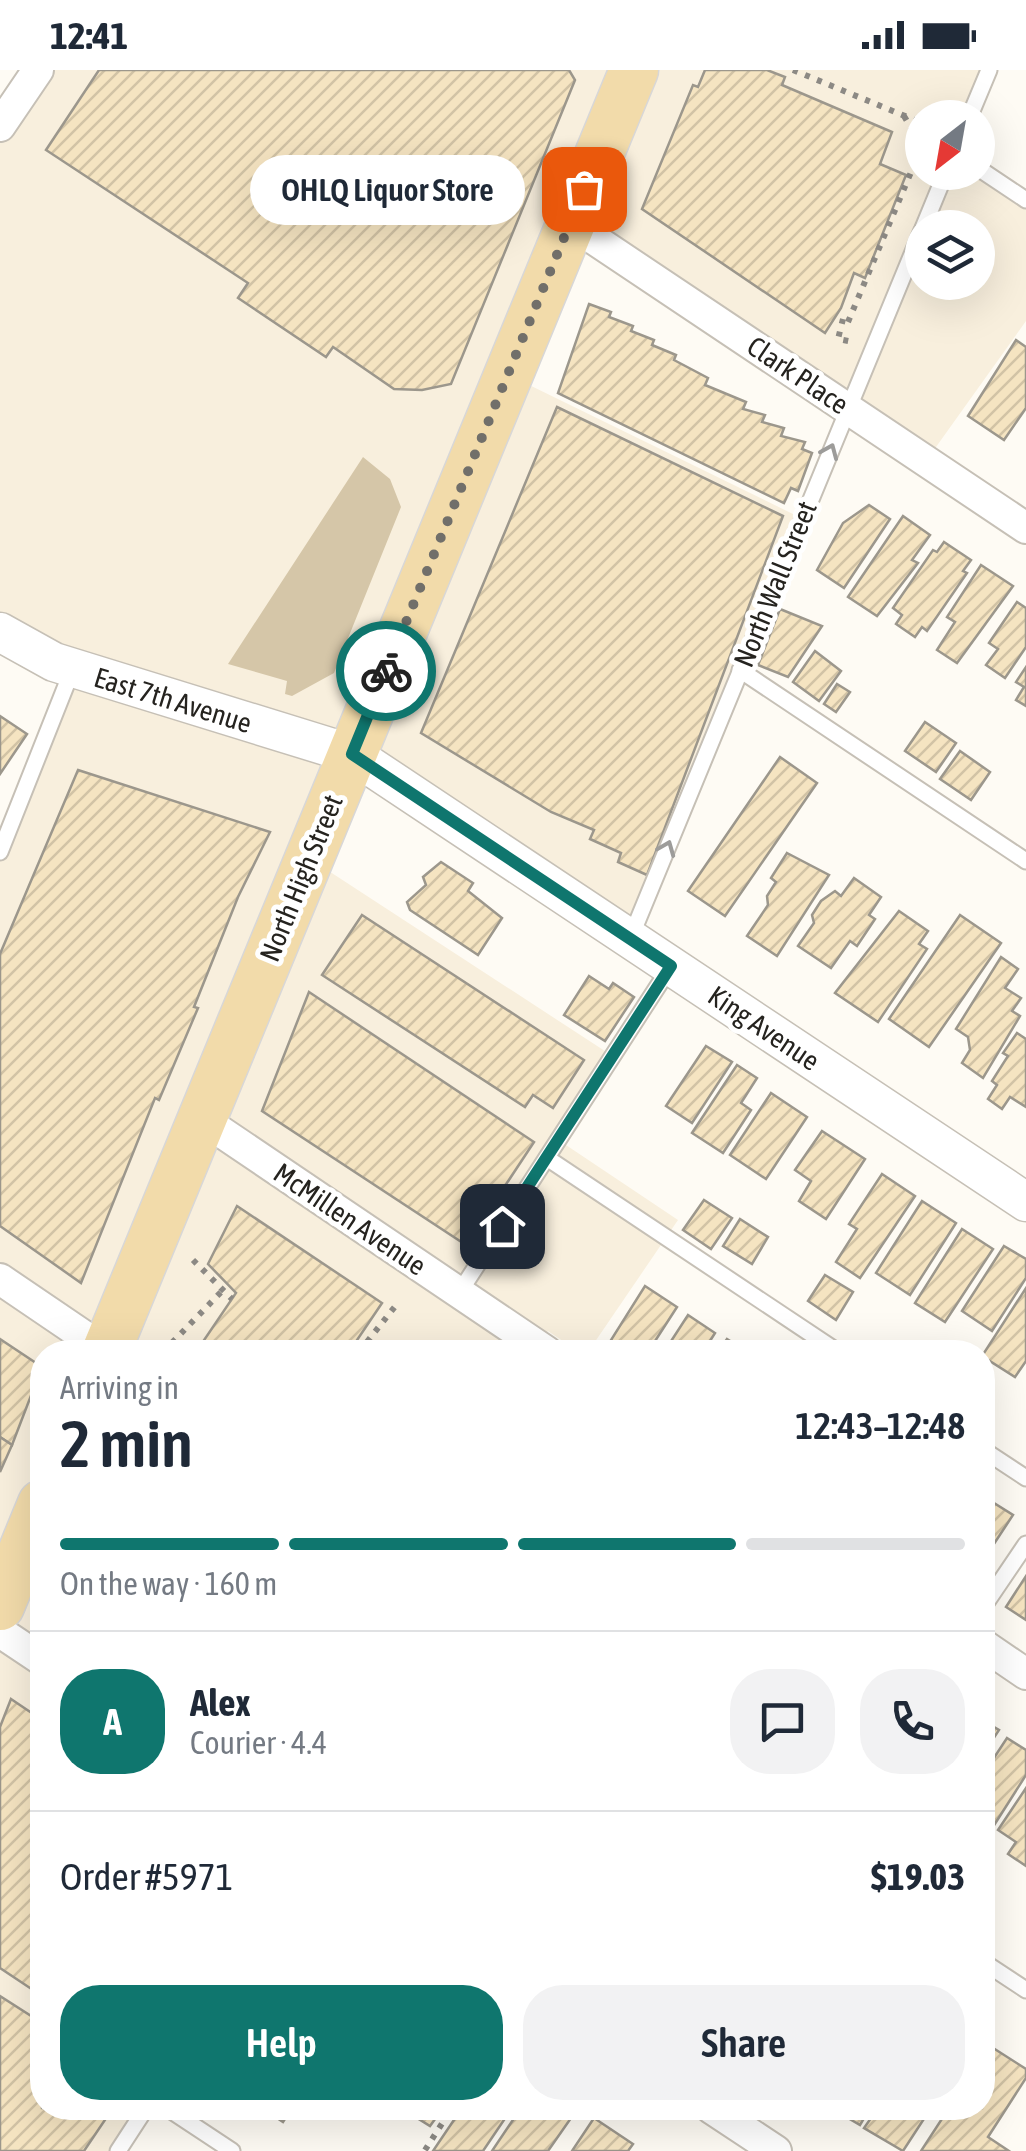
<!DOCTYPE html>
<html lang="en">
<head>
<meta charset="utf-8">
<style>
	body { margin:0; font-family:"Asap Condensed",sans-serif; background:#f2f2f3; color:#1f2937; height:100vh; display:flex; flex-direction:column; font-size:38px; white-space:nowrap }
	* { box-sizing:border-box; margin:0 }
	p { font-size:32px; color:#747a83 }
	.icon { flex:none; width:55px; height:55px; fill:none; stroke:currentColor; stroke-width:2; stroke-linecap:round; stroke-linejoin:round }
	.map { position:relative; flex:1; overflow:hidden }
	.details { position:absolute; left:30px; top:1270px; width:965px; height:780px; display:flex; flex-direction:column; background:#fff; border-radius:40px; box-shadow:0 10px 40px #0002 }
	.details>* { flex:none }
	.needle { width:65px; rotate:211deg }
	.buttons { position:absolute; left:905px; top:30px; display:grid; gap:20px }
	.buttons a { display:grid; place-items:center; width:90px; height:90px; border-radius:50%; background:#fff; box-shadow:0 10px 40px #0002; font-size:50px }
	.pin { position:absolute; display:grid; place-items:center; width:85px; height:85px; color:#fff; margin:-42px; border-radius:20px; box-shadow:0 5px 15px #0006 }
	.courier { position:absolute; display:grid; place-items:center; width:100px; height:100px; margin:-50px; border:8px solid #0f766e; border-radius:50%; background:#fff; color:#222; box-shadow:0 2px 12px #0007 }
	.bubble { position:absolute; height:70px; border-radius:35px; background:#fff; box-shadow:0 10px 40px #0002; font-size:32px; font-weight:600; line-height:70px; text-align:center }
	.headline em { font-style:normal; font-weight:600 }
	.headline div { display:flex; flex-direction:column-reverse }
	.headline { display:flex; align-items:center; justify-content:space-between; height:170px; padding:0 30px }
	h1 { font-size:65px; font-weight:600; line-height:75px }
	.bar { display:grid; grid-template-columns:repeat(4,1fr); gap:15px 10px; align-content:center; height:120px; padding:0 30px }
	.bar i { height:12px; border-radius:8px; background:#e0e1e3 }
	.bar .on { background:#0f766e }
	.bar p { grid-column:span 4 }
	.line { display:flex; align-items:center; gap:25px; padding:0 30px; border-top:2px solid #e0e1e3 }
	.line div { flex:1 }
	.round { display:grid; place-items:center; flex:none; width:105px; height:105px; border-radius:40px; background:#f2f2f3 }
	.button { display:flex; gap:20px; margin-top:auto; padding:20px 30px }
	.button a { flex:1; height:115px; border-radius:40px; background:#0f766e; color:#fff; font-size:40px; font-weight:600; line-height:115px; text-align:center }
	.button a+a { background:#f2f2f3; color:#1f2937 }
	.status { display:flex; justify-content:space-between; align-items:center; height:70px; padding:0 50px; background:#fff; direction:ltr }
	.status svg { height:28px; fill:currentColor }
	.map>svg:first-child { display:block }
	.built { fill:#f8efdd; fill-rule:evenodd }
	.grass { fill:#d5c6a8 }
	.building { fill:url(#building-hatch); stroke:#9c978c; stroke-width:2.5 }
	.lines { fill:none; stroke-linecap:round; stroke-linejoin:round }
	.service-casing { stroke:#c6c0b6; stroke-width:19 }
	.minor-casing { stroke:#c6c0b6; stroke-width:34 }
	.tertiary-casing { stroke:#c6c0b6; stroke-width:41 }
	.primary-casing { stroke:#d8d7d7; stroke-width:51 }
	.path { stroke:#8c8984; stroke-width:6; stroke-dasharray:5 8; stroke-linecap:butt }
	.service { stroke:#fff; stroke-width:15 }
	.minor { stroke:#fff; stroke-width:30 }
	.tertiary { stroke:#fff; stroke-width:38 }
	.primary { stroke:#f2dbaa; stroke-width:48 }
	.oneway { stroke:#9d9c9a }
	.done { stroke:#716f6a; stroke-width:10; stroke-dasharray:0 18 }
	.route { stroke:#0f766e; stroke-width:12 }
	.labels { text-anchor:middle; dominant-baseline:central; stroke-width:10; stroke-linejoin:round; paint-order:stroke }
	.street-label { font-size:28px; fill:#25231f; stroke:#fff }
</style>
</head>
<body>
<div class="status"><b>12:41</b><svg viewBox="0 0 49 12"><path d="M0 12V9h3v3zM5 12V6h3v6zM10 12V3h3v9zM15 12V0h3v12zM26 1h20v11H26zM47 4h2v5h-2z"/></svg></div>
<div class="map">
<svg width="1026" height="2081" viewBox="0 0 1026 2081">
	<defs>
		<pattern id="building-hatch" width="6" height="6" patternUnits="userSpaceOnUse" patternTransform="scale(2.5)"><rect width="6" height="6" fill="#f5e4c1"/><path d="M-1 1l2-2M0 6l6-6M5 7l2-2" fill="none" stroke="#d2c3a5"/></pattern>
	</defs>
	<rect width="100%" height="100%" fill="#fefbf4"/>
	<g class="built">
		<path d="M 45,0 L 991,0 L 972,47 L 922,48 L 922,102 L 978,102 L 1026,130 L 1026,251 L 926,391 L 575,153 L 318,794 L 611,985 L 557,1069 L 678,1150 L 588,1282 L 579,1282 L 548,1261 L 533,1282 L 42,1282 L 42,2038 L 146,2038 L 118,2081 L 0,2081 L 0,774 L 63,603 L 0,563 L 0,68 ZM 922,158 L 978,158 L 978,212 L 922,212 Z"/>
		<polygon points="519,310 795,445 632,852 368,677"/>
	</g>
	<polygon class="grass" points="363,387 390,409 401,437 334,603 292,626 285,624 287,611 228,594"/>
	<g class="building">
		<polygon points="99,0 569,0 575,10 451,314 422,320 394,319 333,277 326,287 238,228 248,213 46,80"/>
		<polygon points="705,0 767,0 785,7 782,15 892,62 880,94 906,105 865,208 854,203 841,238 825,263 642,139 693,15 698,17"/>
		<polygon points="589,234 611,242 609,247 633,256 631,261 654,270 652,275 676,285 674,290 708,308 705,315 746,332 743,339 765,345 762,352 784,358 781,366 805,372 802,379 812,383 798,421 791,418 784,433 558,323"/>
		<polygon points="1016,270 1026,277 1026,338 1004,370 968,346"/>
		<polygon points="557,337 783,446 647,805 618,792 621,783 590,769 594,760 551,742 421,663"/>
		<polygon points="869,435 890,449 844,518 817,500 843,453"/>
		<polygon points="903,446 930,465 912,490 918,493 877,546 848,527"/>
		<polygon points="944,472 971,490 963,501 967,503 927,561 922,557 915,567 896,554 902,545 893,538 933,480 937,482"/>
		<polygon points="981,495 1013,516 957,593 937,580 955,552 947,547"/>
		<polygon points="1017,532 1026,538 1026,577 1005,608 986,595 998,579 989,573"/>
		<polygon points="780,539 822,556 788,607 758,595"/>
		<polygon points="815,581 841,601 819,631 793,612"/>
		<polygon points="1026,597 1026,636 1016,630 1024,617 1016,612"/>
		<polygon points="837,614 850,622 836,642 824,634"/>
		<polygon points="0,646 27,664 0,704"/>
		<polygon points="925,652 956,673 936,702 905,681"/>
		<polygon points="960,681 990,702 971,730 940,709"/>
		<polygon points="780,687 817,713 725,846 688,821"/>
		<polygon points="78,700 270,762 238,827 194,937 198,938 159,1030 155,1028 81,1213 0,1156 0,884"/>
		<polygon points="787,783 829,805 777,886 747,866 768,835 767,826 776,812 771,808"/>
		<polygon points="441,792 473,813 468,821 502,848 478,885 410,840 407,832 426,815 423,807"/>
		<polygon points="854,808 881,827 869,845 875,849 857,876 850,871 831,898 798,876 814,853 812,845 821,831 835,821 841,826"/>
		<polygon points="899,841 928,861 919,874 927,879 878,952 835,923"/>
		<polygon points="362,845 584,990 553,1038 533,1025 525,1037 322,905"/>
		<polygon points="960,845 1001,873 929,977 889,949"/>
		<polygon points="1001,887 1018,899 1005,918 1021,928 1012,941 1020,946 983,1008 962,993 970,980 968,967 956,959"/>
		<polygon points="589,906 609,919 613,913 634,927 605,971 564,945"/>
		<polygon points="309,922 534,1072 466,1175 262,1041"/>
		<polygon points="1017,963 1026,969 1026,1037 1010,1027 1002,1039 988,1029 997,1015 992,1011 1008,986 1003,983"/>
		<polygon points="706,976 732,992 692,1053 666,1036"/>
		<polygon points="737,995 757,1008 741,1033 751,1040 723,1083 692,1063"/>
		<polygon points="771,1023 807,1047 766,1109 730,1085"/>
		<polygon points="822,1061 865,1089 826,1149 799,1131 811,1111 795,1100"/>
		<polygon points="882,1104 915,1126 860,1208 836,1192 857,1159 849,1154"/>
		<polygon points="704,1130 732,1148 711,1179 683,1160"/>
		<polygon points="922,1131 956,1153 910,1225 876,1203"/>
		<polygon points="237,1136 382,1233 349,1282 196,1282 236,1223 208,1194"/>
		<polygon points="740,1149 768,1167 752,1194 723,1176"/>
		<polygon points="962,1159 993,1179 945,1252 915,1233"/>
		<polygon points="1004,1176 1026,1189 1026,1208 992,1261 962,1241"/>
		<polygon points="825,1205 853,1222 836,1250 808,1231"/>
		<polygon points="645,1216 677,1237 648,1282 630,1282 611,1270"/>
		<polygon points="1026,1218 1026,1291 1015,1307 982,1286"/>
		<polygon points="688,1245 715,1263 703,1282 664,1282"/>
		<polygon points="0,1269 42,1297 12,1375 0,1367"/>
		<polygon points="727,1269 748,1282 718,1282"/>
		<polygon points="0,1367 12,1375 0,1402"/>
		<polygon points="986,1428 1013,1445 982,1492 982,1434"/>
		<polygon points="1026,1506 1026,1550 1006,1537"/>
		<polygon points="11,1629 42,1650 42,1926 0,1898 0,1657"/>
		<polygon points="982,1650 999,1660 982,1686"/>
		<polygon points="1007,1668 1026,1680 1026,1705 991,1760 982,1755 982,1706"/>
		<polygon points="1026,1718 1026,1796 1008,1784 1016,1772 998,1760"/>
		<polygon points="0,1926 42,1953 42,2038 113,2038 84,2081 0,2081"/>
		<polygon points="990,1976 1026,1999 1026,2008 988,2067 1009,2081 921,2081 949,2038 982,2038 982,1988"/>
		<polygon points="262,2038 292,2038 283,2052"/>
		<polygon points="401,2038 443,2038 430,2056"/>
		<polygon points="462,2038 512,2038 483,2081 433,2081"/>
		<polygon points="521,2038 578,2038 548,2081 492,2081"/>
		<polygon points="831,2038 870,2038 860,2055"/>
		<polygon points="878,2038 931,2038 903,2081 864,2058"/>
		<polygon points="594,2048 633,2074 628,2081 572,2081"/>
	</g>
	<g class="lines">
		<defs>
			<g id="service">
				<polyline points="969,48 989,0"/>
				<polyline points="978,98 1026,130"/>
				<polyline points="923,158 946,102"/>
				<polyline points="740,600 1026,791"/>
				<polyline points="0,782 73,598"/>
				<polyline points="630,869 922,160"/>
				<polyline points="547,1088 838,1282"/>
				<polyline points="459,1223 671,896"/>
				<polyline points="982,1379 1026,1408"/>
				<polyline points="982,1539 1026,1474"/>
				<polyline points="982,1891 1026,1920"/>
				<polyline points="167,2038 232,2081"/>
				<polyline points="118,2081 146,2038"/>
			</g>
			<g id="minor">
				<polyline points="0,56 38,0"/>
				<polyline points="570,153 1026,458"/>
				<polyline points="202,1049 547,1282"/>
				<polyline points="0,1209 106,1281"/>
				<polyline points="0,1562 42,1590"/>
				<polyline points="982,1574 1026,1604"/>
				<polyline points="711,2038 776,2081"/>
			</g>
			<polyline id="tertiary" points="0,562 54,592 352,684 1026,1132"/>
			<g id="primary">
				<polyline points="106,1282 634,0"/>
				<polyline points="0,1536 42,1434"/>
			</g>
		</defs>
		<use href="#service" class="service-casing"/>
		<use href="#minor" class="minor-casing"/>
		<use href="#tertiary" class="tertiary-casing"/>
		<use href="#primary" class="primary-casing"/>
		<g class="path">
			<polyline points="793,0 922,53"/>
			<polyline points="843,249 838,269 853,272"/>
			<polyline points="848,252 922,76 904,46"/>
			<polyline points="193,1190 232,1229"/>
			<polyline points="163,1282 223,1220"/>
			<polyline points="359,1282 397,1234"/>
			<polyline points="425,2080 452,2038"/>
		</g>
		<use href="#service" class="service"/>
		<use href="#minor" class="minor"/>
		<use href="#tertiary" class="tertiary"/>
		<use href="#primary" class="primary"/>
	</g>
	<defs><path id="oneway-chevron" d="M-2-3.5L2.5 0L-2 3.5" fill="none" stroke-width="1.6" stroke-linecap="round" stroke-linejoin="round" transform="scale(2.5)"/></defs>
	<g class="oneway">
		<use href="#oneway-chevron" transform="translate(830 381) rotate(-67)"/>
		<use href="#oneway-chevron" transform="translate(667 778) rotate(-68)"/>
	</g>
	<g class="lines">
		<polyline class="done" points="386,601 584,119"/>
		<polyline class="route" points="386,601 352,684 671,896 502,1156"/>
	</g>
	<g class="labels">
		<g class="street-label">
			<text transform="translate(798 305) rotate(34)">Clark Place</text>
			<text transform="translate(775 514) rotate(-68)">North Wall Street</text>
			<text transform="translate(173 630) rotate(17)">East 7th Avenue</text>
			<text transform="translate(301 808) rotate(-68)">North High Street</text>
			<text transform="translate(764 958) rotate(34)">King Avenue</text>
			<text transform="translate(350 1149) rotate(34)">McMillen Avenue</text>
		</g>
	</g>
</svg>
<div class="buttons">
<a><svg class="needle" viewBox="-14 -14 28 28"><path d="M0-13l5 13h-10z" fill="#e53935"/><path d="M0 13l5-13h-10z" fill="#747a83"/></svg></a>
<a><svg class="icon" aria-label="layers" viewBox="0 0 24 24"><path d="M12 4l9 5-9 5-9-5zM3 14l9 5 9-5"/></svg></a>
</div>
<div class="pin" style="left:584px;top:119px;background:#ea580c"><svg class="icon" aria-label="bag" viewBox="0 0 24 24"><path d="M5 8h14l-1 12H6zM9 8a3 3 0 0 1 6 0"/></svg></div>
<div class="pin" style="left:502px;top:1156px;background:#1f2937"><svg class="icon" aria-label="home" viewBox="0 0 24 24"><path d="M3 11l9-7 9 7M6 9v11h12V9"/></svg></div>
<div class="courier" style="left:386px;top:601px"><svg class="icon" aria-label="bike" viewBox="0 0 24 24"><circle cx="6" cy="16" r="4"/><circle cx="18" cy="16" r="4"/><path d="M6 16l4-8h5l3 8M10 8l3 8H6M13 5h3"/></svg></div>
<div class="bubble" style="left:250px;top:85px;width:275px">OHLQ Liquor Store</div>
<section class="details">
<div class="headline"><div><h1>2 min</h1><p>Arriving in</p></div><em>12:43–12:48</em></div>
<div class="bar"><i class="on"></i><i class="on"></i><i class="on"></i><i></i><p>On the way · 160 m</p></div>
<div class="line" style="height:180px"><b class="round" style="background:#0f766e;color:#fff">A</b><div><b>Alex</b><p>Courier · 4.4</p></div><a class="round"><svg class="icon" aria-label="chat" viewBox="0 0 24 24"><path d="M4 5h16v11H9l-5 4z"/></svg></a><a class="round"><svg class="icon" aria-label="phone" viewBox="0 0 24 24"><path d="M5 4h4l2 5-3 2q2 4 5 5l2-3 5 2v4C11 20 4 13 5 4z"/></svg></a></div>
<div class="line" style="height:130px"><div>Order #5971</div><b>$19.03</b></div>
<div class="button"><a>Help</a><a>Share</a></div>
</section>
</div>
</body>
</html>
